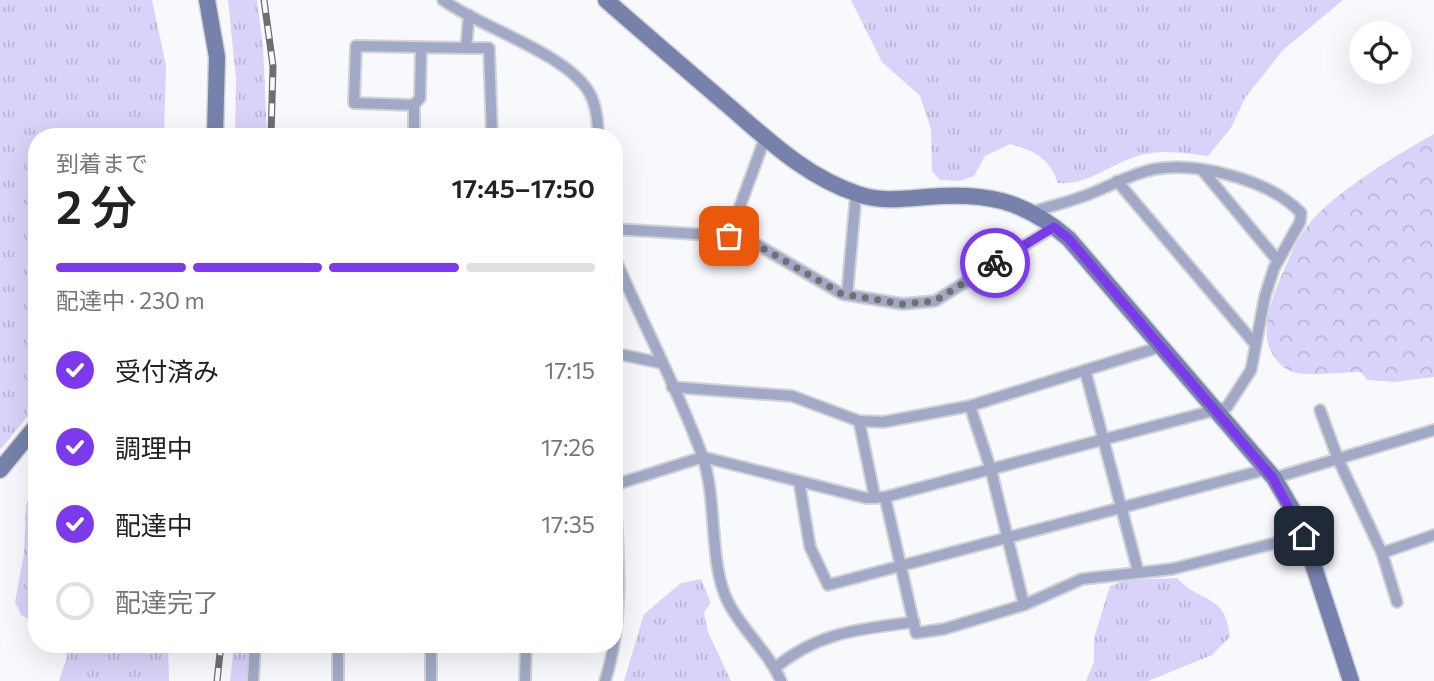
<!DOCTYPE html>
<html lang="ja">
<head>
<meta charset="utf-8">
<style>
	body { margin:0; font-family:Commissioner,"Noto Sans JP",sans-serif; background:#f2f2f2; color:#222; height:100vh; display:flex; flex-direction:column; font-size:26px; white-space:nowrap }
	* { box-sizing:border-box; margin:0 }
	p { font-size:23px; color:#767676 }
	.icon { flex:none; width:38px; height:38px; fill:none; stroke:currentColor; stroke-width:2; stroke-linecap:round; stroke-linejoin:round }
	.map { position:relative; flex:1; overflow:hidden }
	.sheet { position:absolute; left:28px; top:128px; width:595px; height:525px; display:flex; flex-direction:column; background:#fff; border-radius:28px; box-shadow:0 7px 28px #0002 }
	.sheet>* { flex:none }
	.tools { position:absolute; left:1349px; top:21px; display:grid; gap:14px }
	.tools a { display:grid; place-items:center; width:63px; height:63px; border-radius:50%; background:#fff; box-shadow:0 7px 28px #0002; font-size:35px }
	.pin { position:absolute; display:grid; place-items:center; width:60px; height:60px; color:#fff; margin:-30px; border-radius:14px; box-shadow:0 4px 10px #0006 }
	.courier { position:absolute; display:grid; place-items:center; width:70px; height:70px; margin:-35px; border:5px solid #7c3aed; border-radius:50%; background:#fff; color:#222; box-shadow:0 2px 9px #0007 }
	.headline em { font-style:normal; font-weight:600 }
	.headline div { display:flex; flex-direction:column-reverse }
	.headline { display:flex; align-items:center; justify-content:space-between; height:119px; padding:0 28px }
	h1 { font-size:46px; font-weight:600; line-height:52px }
	.bar { display:grid; grid-template-columns:repeat(4,1fr); gap:10px 7px; align-content:center; height:84px; padding:0 28px }
	.bar i { height:9px; border-radius:5px; background:#e0e0e0 }
	.bar .selected { background:#7c3aed }
	.bar p { grid-column:span 4 }
	ol { padding:0 28px; list-style:none }
	li { display:flex; align-items:center; gap:21px; height:77px }
	li p { margin-inline-start:auto }
	li .icon { padding:7px; border-radius:50%; background:#7c3aed; color:#fff; stroke-width:4 }
	li:last-child { color:#767676 }
	li i { width:38px; height:38px; border:4px solid #e0e0e0; border-radius:50% }
	.map>svg:first-child { display:block }
	.grass { fill:url(#grass-tufts) }
	.forest { fill:url(#forest-crowns) }
	.lines { fill:none; stroke-linecap:round; stroke-linejoin:round }
	.street-casing { stroke:#d2d3d6; stroke-width:14 }
	.secondary-casing { stroke:#d2d3d6; stroke-width:19 }
	.street { stroke:#a1a9c6; stroke-width:10 }
	.secondary { stroke:#7782ac; stroke-width:16 }
	.rail-casing { stroke:#6d6e6f; stroke-width:7 }
	.rail { stroke:#f7f9fc; stroke-width:4.5; stroke-dasharray:13; stroke-linecap:butt }
	.done { stroke:#707072; stroke-width:7; stroke-dasharray:0 12.6 }
	.route { stroke:#7c3aed; stroke-width:9 }
</style>
</head>
<body>
<div class="map">
<svg width="1434" height="681" viewBox="0 0 1434 681">
	<defs>
		<pattern id="grass-tufts" width="24" height="20" patternUnits="userSpaceOnUse" patternTransform="scale(1.75)"><rect width="24" height="20" fill="#dad3f9"/><path d="M3 7l-1-3M5 7V3M7 7l1-3M15 17l-1-3M17 17v-4M19 17l1-3" fill="none" stroke="#bbb5d5"/></pattern>
		<pattern id="forest-crowns" width="20" height="18" patternUnits="userSpaceOnUse" patternTransform="scale(1.75)"><rect width="20" height="18" fill="#dad3f9"/><path d="M2 6a3 3 0 1 1 6 0M12 15a3 3 0 1 1 6 0" fill="none" stroke="#bbb5d5"/></pattern>
	</defs>
	<rect width="100%" height="100%" fill="#f7f9fc"/>
	<g class="grass">
		<polygon points="0,0 152,0 166,65 164,136 37,136 37,405 0,450"/>
		<polygon points="228,0 257,0 263,46 267,136 235,136 236,79"/>
		<path d="M 851,0 L 1343,0 L 1283,50 L 1245,98 L 1231,128 L 1208,156 C 1187,153 1162,149 1141,155 C 1111,163 1090,185 1058,183 C 1049,158 1035,151 1010,144 L 985,156 L 974,176 L 960,181 L 940,180 L 932,171 L 931,129 L 920,96 L 882,62 Z"/>
		<polygon points="37,480 37,623 21,615 15,602 24,554 26,505"/>
		<path d="M 1177,578 C 1201,604 1226,593 1230,637 L 1212,655 L 1148,681 L 1086,681 L 1094,662 L 1094,638 L 1110,586 L 1126,580 Z"/>
		<polygon points="701,579 711,603 704,612 708,632 731,681 624,681 644,614 681,583"/>
		<polygon points="65,644 168,644 169,681 59,681 67,657"/>
		<polygon points="234,644 249,644 246,681 230,681"/>
	</g>
	<path class="forest" d="M 1434,134 L 1434,377 L 1395,382 L 1367,380 L 1361,372 C 1341,372 1316,376 1297,373 C 1281,370 1269,353 1267,339 C 1265,318 1273,295 1281,277 C 1289,259 1296,240 1308,225 C 1333,193 1398,154 1434,134 Z"/>
	<g class="lines">
		<defs>
			<g id="street">
				<path d="M 443,0 C 481,28 569,54 590,94 C 597,107 598,122 598,136"/>
				<polyline points="421,47 420,98 414,105 354,103 356,46 466,48 469,15"/>
				<polyline points="466,48 489,48 492,136"/>
				<polyline points="414,105 414,136"/>
				<polyline points="1203,171 1278,261"/>
				<polyline points="1117,181 1255,344"/>
				<polyline points="614,229 729,236 754,243 842,294 903,304 935,301 1054,227"/>
				<polyline points="729,236 765,138"/>
				<path d="M 614,256 C 642,322 677,387 702,455 C 718,499 708,562 728,602 C 742,630 768,651 781,681"/>
				<polyline points="847,295 856,194"/>
				<polyline points="614,353 661,363"/>
				<polyline points="1085,370 1138,571"/>
				<polyline points="672,387 792,396 859,421 883,422 970,406 1160,347"/>
				<polyline points="970,406 991,470 1024,605"/>
				<polyline points="1320,410 1338,459 1382,553 1434,535"/>
				<polyline points="859,421 875,498"/>
				<polyline points="1274,478 1434,430"/>
				<polyline points="799,481 810,547 828,585 1264,470"/>
				<path d="M 614,485 L 703,457 L 866,498 L 885,497 L 1227,407 L 1251,370 L 1265,296 L 1274,268 L 1300,222 L 1301,213 C 1270,180 1199,162 1155,169 C 1134,173 1118,182 1099,190 C 1078,200 1054,205 1032,212"/>
				<polyline points="885,497 916,633 944,629 1024,605 1082,579 1172,569 1304,536"/>
				<polyline points="1382,553 1397,602"/>
				<polyline points="338,644 338,681"/>
				<polyline points="431,644 431,681"/>
				<path d="M 775,668 C 818,632 860,629 914,622"/>
				<polyline points="253,681 255,644"/>
				<polyline points="525,681 526,644"/>
				<path d="M 605,681 C 625,620 618,549 614,485"/>
			</g>
			<g id="secondary">
				<polyline points="207,0 217,57 215,136"/>
				<path d="M 606,0 C 647,36 689,72 731,108 C 769,141 808,178 858,194 C 880,202 903,199 926,197 C 985,192 1023,199 1069,239 L 1274,478 L 1299,521 L 1351,681"/>
				<polyline points="0,470 37,425"/>
			</g>
		</defs>
		<use href="#street" class="street-casing"/>
		<use href="#secondary" class="secondary-casing"/>
		<use href="#street" class="street"/>
		<use href="#secondary" class="secondary"/>
		<defs>
			<g id="rail">
				<polyline points="264,0 273,66 271,136"/>
				<polyline points="217,681 221,644"/>
			</g>
		</defs>
		<use href="#rail" class="rail-casing"/>
		<use href="#rail" class="rail"/>
	</g>
	<g class="lines">
		<polyline class="done" points="729,236 754,243 842,294 903,304 935,301 995,263"/>
		<polyline class="route" points="995,263 1054,227 1069,239 1273,478 1304,536"/>
	</g>
</svg>
<div class="tools">
<a><svg class="icon" aria-label="locate" viewBox="0 0 24 24"><circle cx="12" cy="12" r="6"/><path d="M12 2v4M12 18v4M2 12h4M18 12h4"/></svg></a>
</div>
<div class="pin" style="left:729px;top:236px;background:#ea580c"><svg class="icon" aria-label="bag" viewBox="0 0 24 24"><path d="M5 8h14l-1 12H6zM9 8a3 3 0 0 1 6 0"/></svg></div>
<div class="pin" style="left:1304px;top:536px;background:#1f2937"><svg class="icon" aria-label="home" viewBox="0 0 24 24"><path d="M3 11l9-7 9 7M6 9v11h12V9"/></svg></div>
<div class="courier" style="left:995px;top:263px"><svg class="icon" aria-label="bike" viewBox="0 0 24 24"><circle cx="6" cy="16" r="4"/><circle cx="18" cy="16" r="4"/><path d="M6 16l4-8h5l3 8M10 8l3 8H6M13 5h3"/></svg></div>
<section class="sheet">
<div class="headline"><div><h1>2 分</h1><p>到着まで</p></div><em>17:45–17:50</em></div>
<div class="bar"><i class="selected"></i><i class="selected"></i><i class="selected"></i><i></i><p>配達中 · 230 m</p></div>
<ol>
<li><svg class="icon" aria-label="check" viewBox="0 0 24 24"><path d="M5 12l5 5 9-10"/></svg>受付済み<p>17:15</p></li>
<li><svg class="icon" aria-label="check" viewBox="0 0 24 24"><path d="M5 12l5 5 9-10"/></svg>調理中<p>17:26</p></li>
<li><svg class="icon" aria-label="check" viewBox="0 0 24 24"><path d="M5 12l5 5 9-10"/></svg>配達中<p>17:35</p></li>
<li><i></i>配達完了</li>
</ol>
</section>
</div>
</body>
</html>
